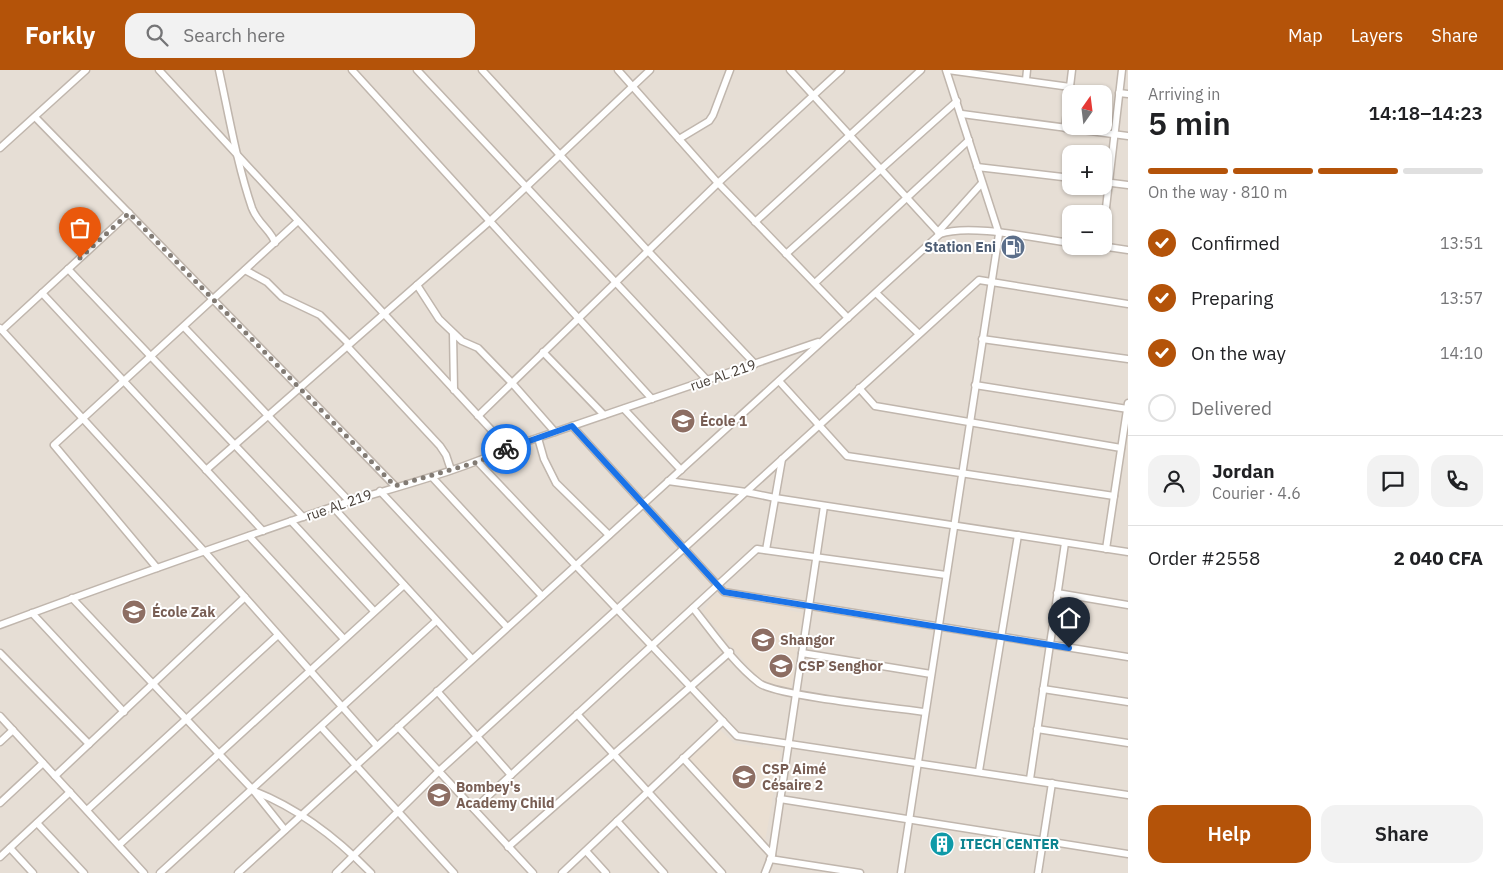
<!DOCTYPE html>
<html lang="en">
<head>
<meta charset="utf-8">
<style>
	body { margin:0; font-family:"IBM Plex Sans",sans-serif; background:#f2f2f2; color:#202124; height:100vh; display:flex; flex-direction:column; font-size:19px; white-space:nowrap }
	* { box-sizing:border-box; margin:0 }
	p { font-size:16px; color:#757577 }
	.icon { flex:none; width:28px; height:28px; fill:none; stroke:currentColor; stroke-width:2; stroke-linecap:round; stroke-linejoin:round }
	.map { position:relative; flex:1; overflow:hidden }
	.sheet { display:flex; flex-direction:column; background:#fff; width:375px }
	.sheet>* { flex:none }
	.needle { width:32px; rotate:14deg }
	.controls { position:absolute; left:1062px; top:15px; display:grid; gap:10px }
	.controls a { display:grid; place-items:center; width:50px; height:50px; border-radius:10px; background:#fff; box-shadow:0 1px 4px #0004; font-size:25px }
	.pin { position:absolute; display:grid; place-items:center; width:42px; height:42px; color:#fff; margin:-51px -21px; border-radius:50% 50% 50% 0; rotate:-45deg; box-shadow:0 0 5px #0007 }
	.pin .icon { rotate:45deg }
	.courier { position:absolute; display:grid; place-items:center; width:50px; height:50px; margin:-25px; border:4px solid #1a73e8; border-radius:50%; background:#fff; color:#222; box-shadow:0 1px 6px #0007 }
	.headline em { font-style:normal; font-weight:600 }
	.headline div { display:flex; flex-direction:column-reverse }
	.headline { display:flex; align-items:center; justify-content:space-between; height:85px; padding:0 20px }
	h1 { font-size:32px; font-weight:600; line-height:38px }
	.bar { display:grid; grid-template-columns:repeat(4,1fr); gap:8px 5px; align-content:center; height:60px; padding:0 20px }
	.bar i { height:6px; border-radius:4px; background:#e0e0e0 }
	.bar .current { background:#b45309 }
	.bar p { grid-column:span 4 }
	.line { display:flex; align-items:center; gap:12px; padding:0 20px; border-top:1px solid #e0e0e0 }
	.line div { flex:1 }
	.round { display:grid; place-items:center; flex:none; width:52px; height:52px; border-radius:15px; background:#f2f2f2 }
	ol { padding:0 20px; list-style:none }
	li { display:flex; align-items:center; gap:15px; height:55px }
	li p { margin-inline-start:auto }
	li .icon { padding:5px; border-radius:50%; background:#b45309; color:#fff; stroke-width:4 }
	li:last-child { color:#757577 }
	li i { width:28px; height:28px; border:2px solid #e0e0e0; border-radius:50% }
	.primary-button { display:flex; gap:10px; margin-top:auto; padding:10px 20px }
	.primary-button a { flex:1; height:58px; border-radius:15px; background:#b45309; color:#fff; font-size:20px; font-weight:600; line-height:58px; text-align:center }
	.primary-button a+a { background:#f2f2f2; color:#202124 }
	header { display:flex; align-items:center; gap:30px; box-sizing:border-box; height:70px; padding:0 25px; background:#b45309; color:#fff }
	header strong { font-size:24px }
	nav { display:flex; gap:28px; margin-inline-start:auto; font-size:18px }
	.search { width:350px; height:45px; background:#f2f2f2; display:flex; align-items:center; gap:12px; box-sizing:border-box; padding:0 18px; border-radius:15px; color:#757577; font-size:19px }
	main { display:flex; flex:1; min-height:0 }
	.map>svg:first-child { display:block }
	.residential { fill:#e6ded5; fill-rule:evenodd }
	.education { fill:#eadfd2 }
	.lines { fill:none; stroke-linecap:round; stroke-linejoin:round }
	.minor-casing { stroke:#c0b6ad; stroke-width:9 }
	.minor { stroke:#fff; stroke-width:6 }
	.done { stroke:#827b74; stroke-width:5; stroke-dasharray:0 9 }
	.route { stroke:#1a73e8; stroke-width:6 }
	.labels { text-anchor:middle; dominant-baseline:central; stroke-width:4; stroke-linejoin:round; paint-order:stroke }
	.service-label { font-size:14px; font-weight:bold; fill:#4e5e75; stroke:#fff; text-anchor:end }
	.street-label { font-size:14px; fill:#453d36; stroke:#fff }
	.education-label { font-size:14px; font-weight:bold; fill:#785e54; stroke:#fff; text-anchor:start }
	.culture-label { font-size:14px; font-weight:bold; fill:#0d838f; stroke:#fff; text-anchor:start }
</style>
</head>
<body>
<header>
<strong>Forkly</strong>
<div class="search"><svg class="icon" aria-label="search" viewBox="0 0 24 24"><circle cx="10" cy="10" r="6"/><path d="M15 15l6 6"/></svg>Search here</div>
<nav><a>Map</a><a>Layers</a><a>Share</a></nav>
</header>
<main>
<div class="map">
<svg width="1128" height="803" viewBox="0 0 1128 803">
	<rect width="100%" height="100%" fill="#f2ede7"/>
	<path class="residential" d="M 0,0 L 1128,0 L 1128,803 L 0,803 ZM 1071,24 L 1104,24 L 1104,56 L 1071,56 ZM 1071,84 L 1104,84 L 1104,116 L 1071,116 ZM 1071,144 L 1104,144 L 1104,176 L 1071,176 Z"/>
	<g class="education">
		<polygon points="972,0 1024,0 1023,7"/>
		<polygon points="713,526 803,543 791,618 764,614 750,598 703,542"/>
		<polygon points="720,660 734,673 781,681 765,772 689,688"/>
	</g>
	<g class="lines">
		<defs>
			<g id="minor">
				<polyline points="159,0 508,378"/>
				<path d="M 219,0 C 229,46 237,94 252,138 C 258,154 272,161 275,173"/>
				<polyline points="352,0 652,329"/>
				<polyline points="417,0 707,310"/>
				<polyline points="482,0 648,181 755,294"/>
				<polyline points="618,0 718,113 848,248"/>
				<polyline points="790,0 940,164"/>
				<polyline points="948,0 1070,17"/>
				<polyline points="1026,10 1027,0"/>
				<polyline points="1119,23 1128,24"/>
				<polyline points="962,44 1128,66"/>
				<polyline points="35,47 395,416"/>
				<polyline points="1065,58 1072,0"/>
				<polyline points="679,69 709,51 713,45 730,0"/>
				<polyline points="0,78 86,0"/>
				<polyline points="977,97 1071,108"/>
				<polyline points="1104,112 1128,115"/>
				<polyline points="755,152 921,0"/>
				<polyline points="1104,155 1122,0"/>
				<polyline points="938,162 982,113"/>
				<polyline points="1101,176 1128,180"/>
				<polyline points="786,184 957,31"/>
				<polyline points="68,199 303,447"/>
				<polyline points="245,200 267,212 282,227 320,245 349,274"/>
				<polyline points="815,213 969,70"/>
				<polyline points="417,215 439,249 462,271 478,278 512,313 555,362"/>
				<polyline points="42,223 263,461"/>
				<polyline points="876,223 919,264"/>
				<polyline points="184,257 350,432"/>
				<polyline points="0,258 204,481 377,676"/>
				<polyline points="2,260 129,143"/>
				<polyline points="453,263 454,320"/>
				<polyline points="982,269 1128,289"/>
				<polyline points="347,276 440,376 446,385 451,400"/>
				<polyline points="543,282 604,345"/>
				<polyline points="779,311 847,386 1114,426"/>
				<polyline points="975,315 1128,339"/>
				<polyline points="859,318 875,336 1121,378"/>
				<polyline points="624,339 681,400"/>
				<polyline points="478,346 718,113 841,0"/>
				<polyline points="572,356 724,522 1128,587"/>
				<polyline points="538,368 544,389 556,413 609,465"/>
				<polyline points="478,392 737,666 1128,725"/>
				<polyline points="206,400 490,151 650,0"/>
				<polyline points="432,407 542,526"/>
				<polyline points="668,411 746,422 775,428 1128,482"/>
				<polyline points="380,421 507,557"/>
				<polyline points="333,437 472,589"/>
				<polyline points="291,451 374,541"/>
				<polyline points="249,466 344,569"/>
				<polyline points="1106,479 1128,333"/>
				<polyline points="766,480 782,389"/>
				<polyline points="157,498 54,375 298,151"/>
				<polyline points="1057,523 1128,535"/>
				<polyline points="72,528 253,720 285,760"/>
				<path d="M 693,538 C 713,563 734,594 759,613 C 776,626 897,638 925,642"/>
				<polyline points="32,543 124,642"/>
				<path d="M 0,555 C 110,514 221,475 332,437 C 391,418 452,404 508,378 L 818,272"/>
				<polyline points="0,583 89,674"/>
				<polyline points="802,583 931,604"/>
				<polyline points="1043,619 1128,632"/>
				<polyline points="437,621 511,705"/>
				<polyline points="577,644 722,803"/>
				<polyline points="0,646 144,803"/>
				<polyline points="321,657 454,803"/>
				<polyline points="398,657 533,803"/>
				<polyline points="1037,659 1128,673"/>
				<polyline points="0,672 13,660"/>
				<polyline points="683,688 772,785"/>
				<polyline points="979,701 1018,465"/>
				<polyline points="55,706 245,527"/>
				<polyline points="1030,709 1065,473"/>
				<path d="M 254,721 C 300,739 337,768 371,803"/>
				<polyline points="780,729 1128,784"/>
				<polyline points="0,733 43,693"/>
				<polyline points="474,739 757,479 946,505"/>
				<polyline points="87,740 278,565"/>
				<polyline points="617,751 664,803"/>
				<polyline points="37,753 84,803"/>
				<polyline points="119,775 404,515"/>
				<polyline points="508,777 730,582"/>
				<polyline points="10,778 33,803"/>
				<polyline points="586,781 606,803"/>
				<polyline points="0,787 70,722"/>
				<polyline points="770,789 860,803"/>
				<polyline points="160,803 436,551"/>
				<path d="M 238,803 L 940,164 C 970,153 1038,169 1071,173"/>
				<polyline points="336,803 439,701 979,210 1128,234"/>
				<polyline points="562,803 723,651"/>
				<polyline points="765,803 772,785 824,436"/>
				<polyline points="901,803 999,164 946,0"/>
				<polyline points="1038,803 1052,713"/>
			</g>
		</defs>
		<use href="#minor" class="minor-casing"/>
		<use href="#minor" class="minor"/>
	</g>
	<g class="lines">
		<polyline class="done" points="80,188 129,143 395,416 478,392 506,379"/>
		<polyline class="route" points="506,379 572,356 724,522 1069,578"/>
	</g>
	<defs>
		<symbol id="fuel-disc" viewBox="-11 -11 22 22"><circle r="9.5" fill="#5c6f8a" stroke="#fff"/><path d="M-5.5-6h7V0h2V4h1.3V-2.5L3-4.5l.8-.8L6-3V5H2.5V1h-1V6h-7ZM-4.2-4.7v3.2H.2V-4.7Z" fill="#fff"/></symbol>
		<symbol id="school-disc" viewBox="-11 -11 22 22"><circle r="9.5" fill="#8d6e63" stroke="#fff"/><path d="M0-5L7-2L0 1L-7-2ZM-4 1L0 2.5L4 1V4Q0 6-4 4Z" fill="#fff"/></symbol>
		<symbol id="building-disc" viewBox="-11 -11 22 22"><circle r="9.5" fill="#0f9aa8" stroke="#fff"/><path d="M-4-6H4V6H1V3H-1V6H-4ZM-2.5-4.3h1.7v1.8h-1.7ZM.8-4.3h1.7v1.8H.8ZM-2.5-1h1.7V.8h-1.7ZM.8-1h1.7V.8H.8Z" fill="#fff"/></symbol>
	</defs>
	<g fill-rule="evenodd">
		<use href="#fuel-disc" x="999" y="163" width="28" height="28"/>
		<use href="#school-disc" x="669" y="337" width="28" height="28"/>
		<use href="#school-disc" x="120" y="528" width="28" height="28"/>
		<use href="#school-disc" x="749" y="556" width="28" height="28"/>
		<use href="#school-disc" x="767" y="582" width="28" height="28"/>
		<use href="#school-disc" x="730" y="693" width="28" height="28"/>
		<use href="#school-disc" x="425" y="711" width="28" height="28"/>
		<use href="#building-disc" x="928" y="760" width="28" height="28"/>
	</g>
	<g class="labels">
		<g class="service-label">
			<text x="996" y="177">Station Eni</text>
		</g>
		<g class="street-label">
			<text transform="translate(723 305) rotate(-19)">rue AL 219</text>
			<text transform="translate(339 435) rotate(-19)">rue AL 219</text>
		</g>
		<g class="education-label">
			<text x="700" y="351">École 1</text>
			<text x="152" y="542">École Zak</text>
			<text x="780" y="570">Shangor</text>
			<text x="798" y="596">CSP Senghor</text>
			<text x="762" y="699">CSP Aimé<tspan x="762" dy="16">Césaire 2</tspan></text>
			<text x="456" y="717">Bombey's<tspan x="456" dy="16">Academy Child</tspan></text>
		</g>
		<g class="culture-label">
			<text x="960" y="774">ITECH CENTER</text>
		</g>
	</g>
</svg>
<div class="controls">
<a><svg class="needle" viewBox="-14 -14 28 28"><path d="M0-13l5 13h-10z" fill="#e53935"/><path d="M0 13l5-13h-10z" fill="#757577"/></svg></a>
<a>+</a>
<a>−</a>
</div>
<div class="pin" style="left:80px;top:188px;background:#ea580c"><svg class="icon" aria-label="bag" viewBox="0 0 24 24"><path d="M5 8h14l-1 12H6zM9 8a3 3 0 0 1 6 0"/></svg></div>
<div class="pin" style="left:1069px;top:578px;background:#1f2937"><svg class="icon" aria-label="home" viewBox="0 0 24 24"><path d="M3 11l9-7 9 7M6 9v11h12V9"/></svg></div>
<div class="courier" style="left:506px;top:379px"><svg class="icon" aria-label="bike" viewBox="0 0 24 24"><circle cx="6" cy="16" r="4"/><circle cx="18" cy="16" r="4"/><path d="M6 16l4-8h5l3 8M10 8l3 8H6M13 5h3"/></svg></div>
</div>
<section class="sheet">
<div class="headline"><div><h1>5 min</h1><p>Arriving in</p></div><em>14:18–14:23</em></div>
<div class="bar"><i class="current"></i><i class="current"></i><i class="current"></i><i></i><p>On the way · 810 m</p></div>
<ol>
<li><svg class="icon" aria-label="check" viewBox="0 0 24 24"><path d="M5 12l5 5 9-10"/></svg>Confirmed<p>13:51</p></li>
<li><svg class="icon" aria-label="check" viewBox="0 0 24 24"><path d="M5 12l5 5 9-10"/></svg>Preparing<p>13:57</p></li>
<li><svg class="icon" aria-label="check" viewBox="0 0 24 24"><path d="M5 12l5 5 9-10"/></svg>On the way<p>14:10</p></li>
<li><i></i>Delivered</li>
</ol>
<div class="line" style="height:90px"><a class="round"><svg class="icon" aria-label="person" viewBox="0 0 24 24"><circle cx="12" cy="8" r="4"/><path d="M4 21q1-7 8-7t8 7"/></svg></a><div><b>Jordan</b><p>Courier · 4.6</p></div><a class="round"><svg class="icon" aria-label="chat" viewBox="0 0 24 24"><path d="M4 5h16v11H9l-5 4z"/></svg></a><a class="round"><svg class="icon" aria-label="phone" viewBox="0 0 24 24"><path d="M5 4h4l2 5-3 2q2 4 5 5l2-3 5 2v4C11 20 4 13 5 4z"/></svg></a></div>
<div class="line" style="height:65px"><div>Order #2558</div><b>2 040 CFA</b></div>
<div class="primary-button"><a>Help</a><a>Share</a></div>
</section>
</main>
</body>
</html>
